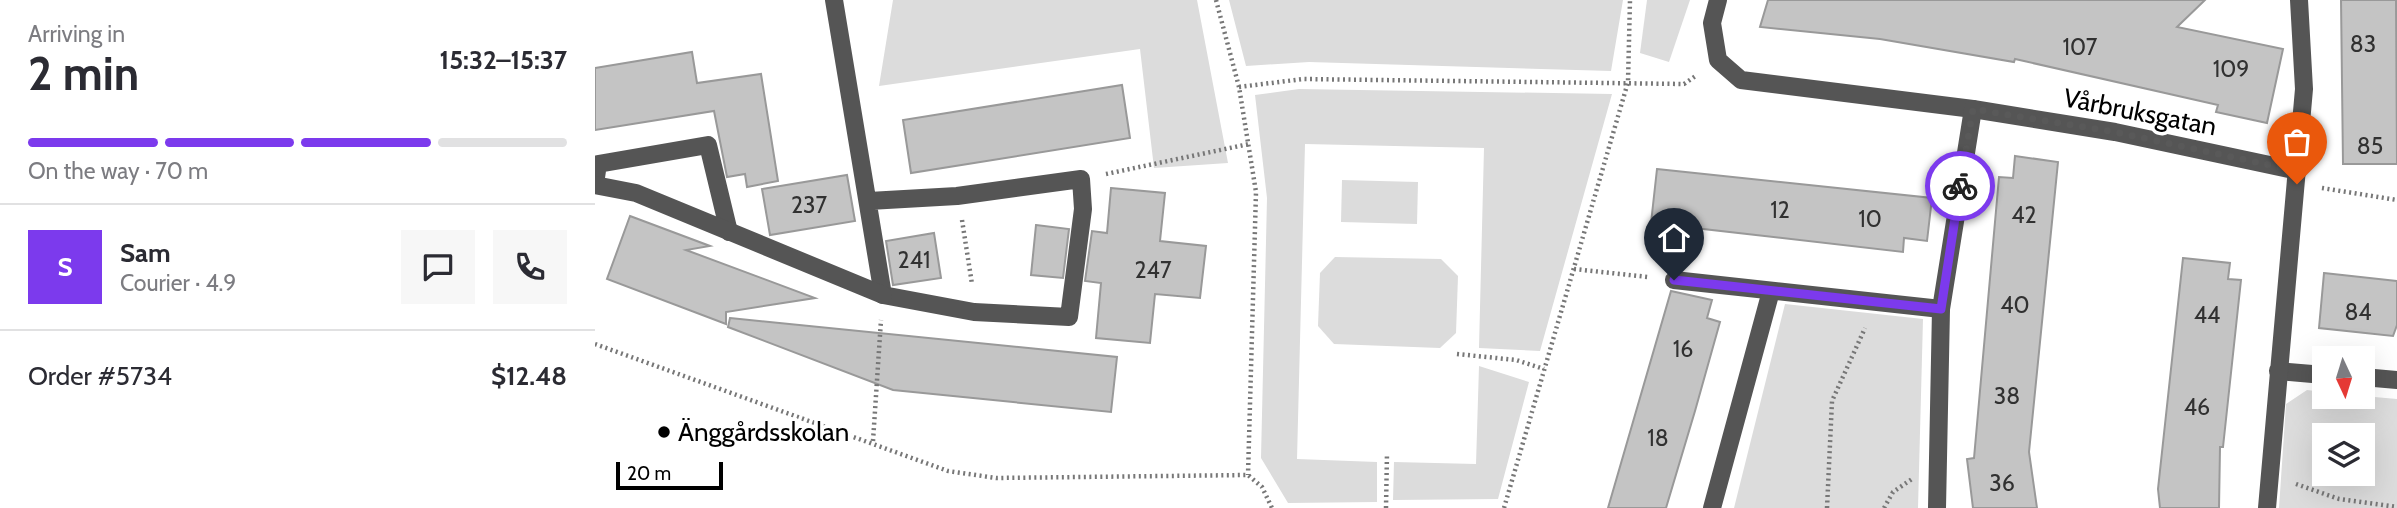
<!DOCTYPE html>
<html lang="en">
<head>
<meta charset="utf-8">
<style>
	body { margin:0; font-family:Cabin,sans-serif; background:#f7f7f7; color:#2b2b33; height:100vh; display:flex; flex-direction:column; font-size:26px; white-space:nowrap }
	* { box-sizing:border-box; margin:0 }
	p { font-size:23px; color:#7c7c81 }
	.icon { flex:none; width:38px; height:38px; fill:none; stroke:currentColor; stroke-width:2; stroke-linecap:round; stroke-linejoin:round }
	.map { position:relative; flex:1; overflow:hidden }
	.drawer { display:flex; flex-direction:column; background:#fff; width:595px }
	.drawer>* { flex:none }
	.needle { width:46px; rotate:176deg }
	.buttons { position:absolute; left:1717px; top:346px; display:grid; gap:14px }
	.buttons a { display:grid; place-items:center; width:63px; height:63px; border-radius:0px; background:#fff; box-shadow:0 7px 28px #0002; font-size:35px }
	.scale { position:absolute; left:21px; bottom:18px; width:107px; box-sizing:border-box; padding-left:7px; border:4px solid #000; border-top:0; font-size:19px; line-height:24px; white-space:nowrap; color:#000; -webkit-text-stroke:5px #fff; paint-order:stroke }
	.pin { position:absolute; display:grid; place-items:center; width:60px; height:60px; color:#fff; margin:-72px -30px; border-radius:50% 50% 50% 0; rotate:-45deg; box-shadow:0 0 7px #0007 }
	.pin .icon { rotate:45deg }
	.courier { position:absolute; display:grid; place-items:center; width:70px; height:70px; margin:-35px; border:5px solid #7c3aed; border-radius:50%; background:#fff; color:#222; box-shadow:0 2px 9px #0007 }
	.overview em { font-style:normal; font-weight:800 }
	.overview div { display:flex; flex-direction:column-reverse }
	.overview { display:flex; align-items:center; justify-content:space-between; height:119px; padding:0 28px }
	h1 { font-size:46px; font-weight:800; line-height:52px }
	.bar { display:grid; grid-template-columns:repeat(4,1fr); gap:10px 7px; align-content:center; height:84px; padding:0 28px }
	.bar i { height:9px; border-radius:5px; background:#e1e1e2 }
	.bar .active { background:#7c3aed }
	.bar p { grid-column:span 4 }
	.line { display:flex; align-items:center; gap:18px; padding:0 28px; border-top:2px solid #e1e1e2 }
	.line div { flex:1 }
	.round { display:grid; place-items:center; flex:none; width:74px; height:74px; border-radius:0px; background:#f7f7f7 }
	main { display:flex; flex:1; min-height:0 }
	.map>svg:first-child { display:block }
	.green { fill:#dcdcdc; fill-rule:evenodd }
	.building { fill:#c4c4c4; stroke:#999; stroke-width:2 }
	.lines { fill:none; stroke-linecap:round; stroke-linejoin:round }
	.path { stroke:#777; stroke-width:4.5; stroke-dasharray:2 3.5; stroke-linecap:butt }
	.minor { stroke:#555; stroke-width:18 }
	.done { stroke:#595959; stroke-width:7; stroke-dasharray:0 12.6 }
	.route { stroke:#7c3aed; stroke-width:9 }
	.poi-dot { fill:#000; stroke:#fff; stroke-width:2.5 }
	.labels { text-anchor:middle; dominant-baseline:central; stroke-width:7; stroke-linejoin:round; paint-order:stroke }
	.number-label { font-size:23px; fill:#313131 }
	.street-label { font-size:26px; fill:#000; stroke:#fff }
	.poi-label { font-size:26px; fill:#000; stroke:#fff; text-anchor:start }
</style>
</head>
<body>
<main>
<section class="drawer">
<div class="overview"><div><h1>2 min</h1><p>Arriving in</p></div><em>15:32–15:37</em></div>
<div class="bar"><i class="active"></i><i class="active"></i><i class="active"></i><i></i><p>On the way · 70 m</p></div>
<div class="line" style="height:126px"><b class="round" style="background:#7c3aed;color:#fff">S</b><div><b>Sam</b><p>Courier · 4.9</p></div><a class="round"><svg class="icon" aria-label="chat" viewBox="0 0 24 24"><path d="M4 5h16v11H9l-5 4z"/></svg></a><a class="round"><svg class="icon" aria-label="phone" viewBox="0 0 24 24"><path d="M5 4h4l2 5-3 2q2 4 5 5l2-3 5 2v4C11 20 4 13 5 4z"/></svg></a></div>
<div class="line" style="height:91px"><div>Order #5734</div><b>$12.48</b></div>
</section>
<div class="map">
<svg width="1802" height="508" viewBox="0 0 1802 508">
	<rect width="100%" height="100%" fill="#fff"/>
	<g class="green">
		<polygon points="298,0 602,0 633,163 559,168 545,49 284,86"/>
		<polygon points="634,0 1028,0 1016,71 714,62 651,66"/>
		<polygon points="1052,0 1095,0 1074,62 1045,53"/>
		<polygon points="704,89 1017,94 945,351 884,348 889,148 710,144 702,459 782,462 782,502 693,503 666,458 672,198 660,95"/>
		<polygon points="747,180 823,182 822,224 746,222"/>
		<polygon points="740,257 846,259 863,276 861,333 845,348 739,344 723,326 725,273"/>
		<polygon points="1190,304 1328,319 1323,508 1139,508"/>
		<polygon points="884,366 934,382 903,499 798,500 799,462 881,464"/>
		<path d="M 1712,390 L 1729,392 L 1729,397 L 1768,396 L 1802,399 L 1802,508 L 1684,508 L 1691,404 ZM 1729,436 L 1768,436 L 1768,474 L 1729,474 Z"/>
	</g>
	<g class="building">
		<polygon points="1173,0 1610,0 1582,27 1688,49 1672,123 1621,112 1623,105 1420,59 1419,62 1285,39 1165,27"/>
		<polygon points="1746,0 1801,0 1802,164 1748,164"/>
		<polygon points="97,52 102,83 166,74 183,181 152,187 150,174 132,177 119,111 0,130 0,68"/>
		<polygon points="527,85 535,138 316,173 308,120"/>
		<polygon points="1420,156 1463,162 1434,452 1442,508 1378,508 1372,459 1379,458 1404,177 1418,178"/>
		<polygon points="1062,169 1337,198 1332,241 1309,238 1308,252 1056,223"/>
		<polygon points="252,175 260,221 175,235 167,189"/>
		<polygon points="516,188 570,193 565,241 611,246 605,298 560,294 555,343 501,338 506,283 490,281 497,231 512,233"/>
		<polygon points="35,216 115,246 91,250 220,298 131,312 131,324 12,279"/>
		<polygon points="441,225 474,229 468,278 436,275"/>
		<polygon points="339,233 346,278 298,285 291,241"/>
		<polygon points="1588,258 1635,263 1633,279 1646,280 1628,447 1625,447 1624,508 1565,508 1563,489"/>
		<polygon points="1729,273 1802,281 1802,325 1798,336 1724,328"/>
		<polygon points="1076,291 1117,300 1112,318 1125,322 1100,411 1071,508 1013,508"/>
		<polygon points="135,318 522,357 516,412 298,390 133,327"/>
	</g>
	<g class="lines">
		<g class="path">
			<polyline points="621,0 644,87 661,192 653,475"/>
			<polyline points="644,87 708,79 1089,84 1102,75"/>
			<polyline points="511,174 654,144"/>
			<polyline points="1727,188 1802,200"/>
			<polyline points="367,220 377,284"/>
			<polyline points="979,269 1053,277"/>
			<polyline points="0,344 353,471 401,478 653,475 667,487 677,508"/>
			<polyline points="862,354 921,360 949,369"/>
			<polyline points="278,441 286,320"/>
			<polyline points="1701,484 1744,499 1802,507"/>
			<polyline points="791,508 792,453"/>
			<polyline points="909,508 1033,82 1035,0"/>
			<polyline points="1232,508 1237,401 1270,328"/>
			<polyline points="1289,508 1298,492 1317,479"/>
		</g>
		<g class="minor">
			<polyline points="239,0 288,295 379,312 474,317 488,209 486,179 362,196 274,201"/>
			<polyline points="1123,0 1117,23 1123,60 1146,80 1378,109 1520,132 1703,171"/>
			<polyline points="0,184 3,164 113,145 134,232"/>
			<polyline points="0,185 41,193 288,295"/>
			<polyline points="1079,280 1346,309"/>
			<polyline points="1683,371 1729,375"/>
			<polyline points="1768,377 1802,380"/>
			<polyline points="1117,508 1176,291"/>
			<polyline points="1342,508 1346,309 1378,109"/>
			<polyline points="1672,508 1709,89 1704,0"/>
		</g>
	</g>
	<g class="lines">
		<polyline class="done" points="1365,186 1378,109 1520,132 1703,171 1702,184"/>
		<polyline class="route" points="1079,280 1346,309 1365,186"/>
	</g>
	<circle class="poi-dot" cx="69" cy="432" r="7"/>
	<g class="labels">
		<g class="number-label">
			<text x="1768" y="44">83</text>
			<text x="1485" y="47">107</text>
			<text x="1636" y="69">109</text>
			<text x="1775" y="146">85</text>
			<text x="214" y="205">237</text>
			<text x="1185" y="210">12</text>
			<text x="1429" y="215">42</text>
			<text x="1275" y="219">10</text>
			<text x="319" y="260">241</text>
			<text x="558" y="270">247</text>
			<text x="1420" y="305">40</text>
			<text x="1763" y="312">84</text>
			<text x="1612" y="315">44</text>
			<text x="1088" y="349">16</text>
			<text x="1412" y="396">38</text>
			<text x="1602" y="407">46</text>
			<text x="1063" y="438">18</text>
			<text x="1407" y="483">36</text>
		</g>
		<g class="street-label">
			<text transform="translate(1545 112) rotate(11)">Vårbruksgatan</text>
		</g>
		<g class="poi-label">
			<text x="83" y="432">Änggårdsskolan</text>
		</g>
	</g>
</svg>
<div class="buttons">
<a><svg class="needle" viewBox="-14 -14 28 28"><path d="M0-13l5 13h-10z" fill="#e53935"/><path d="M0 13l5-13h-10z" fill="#7c7c81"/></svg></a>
<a><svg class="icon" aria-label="layers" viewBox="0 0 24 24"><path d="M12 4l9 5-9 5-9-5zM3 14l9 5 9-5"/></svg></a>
</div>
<div class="scale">20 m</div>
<div class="pin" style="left:1702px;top:184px;background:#ea580c"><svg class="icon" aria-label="bag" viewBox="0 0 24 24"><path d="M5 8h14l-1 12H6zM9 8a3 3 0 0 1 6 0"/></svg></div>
<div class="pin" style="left:1079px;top:280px;background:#1f2937"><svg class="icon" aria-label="home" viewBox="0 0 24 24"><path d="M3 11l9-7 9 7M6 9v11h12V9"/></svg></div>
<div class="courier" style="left:1365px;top:186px"><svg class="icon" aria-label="bike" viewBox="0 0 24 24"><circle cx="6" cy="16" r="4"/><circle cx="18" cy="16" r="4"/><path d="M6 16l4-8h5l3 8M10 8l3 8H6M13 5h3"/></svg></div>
</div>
</main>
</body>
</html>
